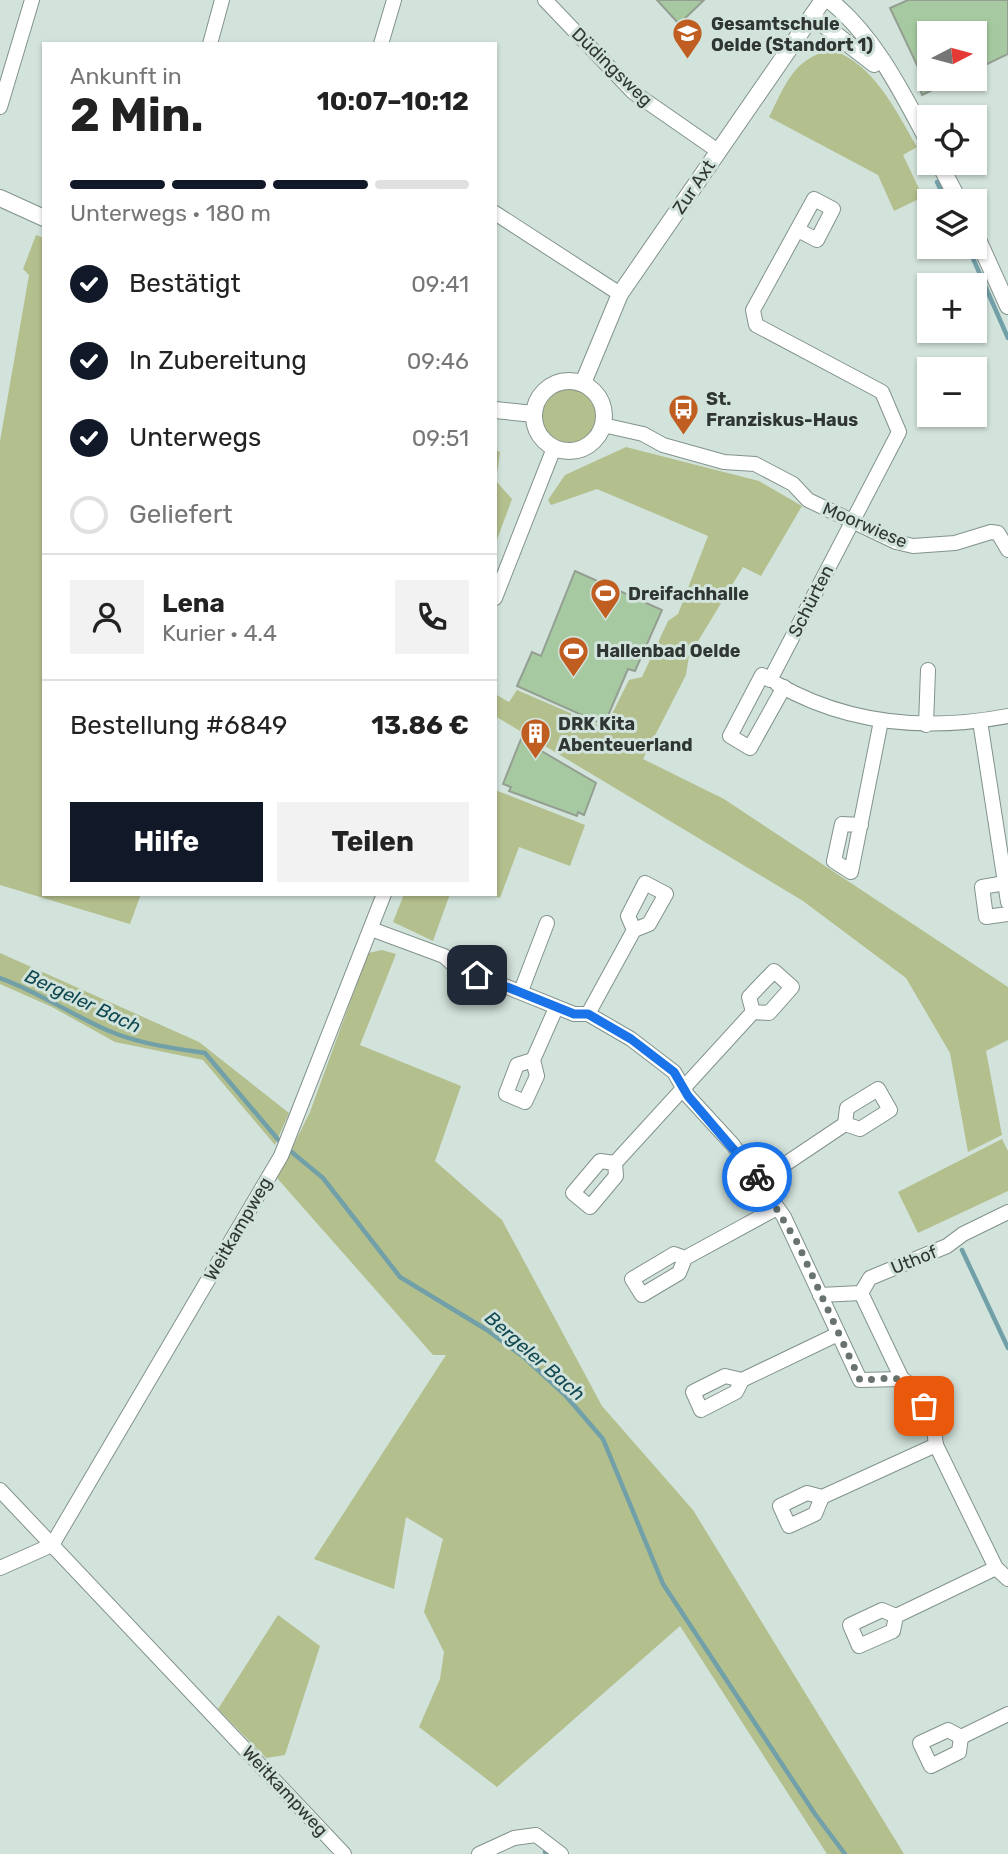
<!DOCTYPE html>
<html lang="de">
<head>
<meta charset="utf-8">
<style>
	body { margin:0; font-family:Rubik,sans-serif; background:#f2f2f2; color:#222; height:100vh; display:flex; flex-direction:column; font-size:26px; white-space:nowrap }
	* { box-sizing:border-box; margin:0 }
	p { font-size:23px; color:#767676 }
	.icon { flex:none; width:38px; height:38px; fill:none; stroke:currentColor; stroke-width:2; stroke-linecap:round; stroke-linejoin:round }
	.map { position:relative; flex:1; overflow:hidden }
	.drawer { position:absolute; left:42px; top:42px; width:455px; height:854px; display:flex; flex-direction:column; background:#fff; border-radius:0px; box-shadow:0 2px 5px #0004 }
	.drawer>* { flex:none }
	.needle { width:46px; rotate:84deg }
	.controls { position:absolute; left:917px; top:21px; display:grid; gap:14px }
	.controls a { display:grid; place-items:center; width:70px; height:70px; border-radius:0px; background:#fff; box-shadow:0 2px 5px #0004; font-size:35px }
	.pin { position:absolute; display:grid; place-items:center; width:60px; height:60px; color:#fff; margin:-30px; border-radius:14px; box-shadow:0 4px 10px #0006 }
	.courier { position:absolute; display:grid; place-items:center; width:70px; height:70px; margin:-35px; border:5px solid #1a73e8; border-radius:50%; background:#fff; color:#222; box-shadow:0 2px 9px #0007 }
	.head em { font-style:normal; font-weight:700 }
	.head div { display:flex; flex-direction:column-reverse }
	.head { display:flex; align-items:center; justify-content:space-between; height:119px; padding:0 28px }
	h1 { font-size:46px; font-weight:700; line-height:52px }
	.bar { display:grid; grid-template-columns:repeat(4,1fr); gap:10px 7px; align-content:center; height:84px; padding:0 28px }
	.bar i { height:9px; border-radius:5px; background:#e0e0e0 }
	.bar .current { background:#111827 }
	.bar p { grid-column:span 4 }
	.line { display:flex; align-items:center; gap:18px; padding:0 28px; border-top:2px solid #e0e0e0 }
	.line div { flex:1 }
	.round { display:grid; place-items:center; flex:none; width:74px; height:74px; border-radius:0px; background:#f2f2f2 }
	ol { padding:0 28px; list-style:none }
	li { display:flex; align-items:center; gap:21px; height:77px }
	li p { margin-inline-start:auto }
	li .icon { padding:7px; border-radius:50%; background:#111827; color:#fff; stroke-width:4 }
	li:last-child { color:#767676 }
	li i { width:38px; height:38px; border:4px solid #e0e0e0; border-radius:50% }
	.primary-button { display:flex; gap:14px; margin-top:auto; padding:14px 28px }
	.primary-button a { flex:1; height:80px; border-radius:0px; background:#111827; color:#fff; font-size:28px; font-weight:700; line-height:80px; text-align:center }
	.primary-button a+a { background:#f2f2f2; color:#222 }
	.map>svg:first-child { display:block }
	.green { fill:#b4bf8e }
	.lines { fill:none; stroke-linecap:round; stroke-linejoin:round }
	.stream { stroke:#72a0a9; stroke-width:4.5 }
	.building { fill:#a6c9a1; stroke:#949f92; stroke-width:2 }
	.minor-casing { stroke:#82938b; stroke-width:16 }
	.tertiary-casing { stroke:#82938b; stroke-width:18 }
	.minor { stroke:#fff; stroke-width:14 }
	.tertiary { stroke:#fff; stroke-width:16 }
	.done { stroke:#68736e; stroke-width:7; stroke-dasharray:0 12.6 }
	.route { stroke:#1a73e8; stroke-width:9 }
	.labels { text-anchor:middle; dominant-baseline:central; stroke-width:6; stroke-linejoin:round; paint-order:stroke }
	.poi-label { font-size:18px; font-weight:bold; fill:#2f3633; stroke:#d2e3db; text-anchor:start }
	.street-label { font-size:18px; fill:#2f3633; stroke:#d2e3db }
	.water-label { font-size:19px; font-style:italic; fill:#104953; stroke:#d2e3db }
</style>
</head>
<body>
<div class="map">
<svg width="1008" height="1854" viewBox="0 0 1008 1854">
	<rect width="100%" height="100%" fill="#d2e3db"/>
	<g class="green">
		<path d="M 832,50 C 874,64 896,111 917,147 L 903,155 L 923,197 L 894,211 L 878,175 L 769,117 C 786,84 793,58 832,50 Z"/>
		<polygon points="36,235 44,238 44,894 141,894 130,924 0,885 0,441 29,275 23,269"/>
		<circle cx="569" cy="415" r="28"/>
		<polygon points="626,447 759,481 802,506 761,576 743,567 689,656 686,675 643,759 724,799 1008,987 1008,1040 986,1051 1002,1135 968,1152 950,1053 906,978 803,901 495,716 495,694 509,702 517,690 605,728 629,680 642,677 668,621 678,614 708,536 597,489 551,505 548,500 565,475"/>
		<polygon points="495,450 500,452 496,481 512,499 495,545"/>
		<polygon points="495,790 585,825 570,866 519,847 500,898 488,894 495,894"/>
		<polygon points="404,894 450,894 433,941 393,922"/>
		<polygon points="382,950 396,954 360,1045 461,1086 435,1161 502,1220 602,1406 693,1510 904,1854 827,1854 680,1626 497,1787 419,1727 440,1679 444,1652 424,1612 443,1539 406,1517 394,1589 314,1559 446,1355 433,1355 277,1178 310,1112 368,953"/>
		<polygon points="0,953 199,1042 289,1113 275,1145 203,1060 115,1042 52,1007 0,984"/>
		<polygon points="1002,1139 1008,1151 1008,1191 918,1233 898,1192"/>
		<polygon points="278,1615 320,1646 285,1755 266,1758 218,1709"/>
	</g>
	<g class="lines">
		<g class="stream">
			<polyline points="937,182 946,201"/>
			<polyline points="968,247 1008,338"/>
			<path d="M 0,978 C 39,992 72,1015 109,1031 C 140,1044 172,1048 205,1053 L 281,1143"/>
			<polyline points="288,1149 323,1178 400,1277 487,1330 525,1358 565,1395 603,1439 663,1584 815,1814 845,1854"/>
			<polyline points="962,1250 1008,1348"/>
			<polyline points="545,1852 548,1854"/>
		</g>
	</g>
	<g class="building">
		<polygon points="657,0 704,0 679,24"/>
		<polygon points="908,0 1008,0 1008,54 975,70 975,33 929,33 929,79 955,79 922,95 918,83 918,67 890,8"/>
		<polygon points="575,571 662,610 635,671 628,669 604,725 517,686 532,652 541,656"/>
		<polygon points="521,739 596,783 584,815 578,812 577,816 509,791 511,787 503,784"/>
	</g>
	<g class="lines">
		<defs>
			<g id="minor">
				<polyline points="545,0 633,92 718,151"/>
				<polyline points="210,44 222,0"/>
				<polyline points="381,44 394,0"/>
				<polyline points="0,107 32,0"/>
				<polyline points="495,213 620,294"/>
				<polyline points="603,425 643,434 663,445 724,462 755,464 793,484 808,500 896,542 913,546 955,543 991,532 998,533 1008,550"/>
				<polyline points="495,598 554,448"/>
				<path d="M 777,684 C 849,725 929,731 1008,716"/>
				<polyline points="784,687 750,748 730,736 762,675 770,680 899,432 882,392 756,325 753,310 814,199 833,209 817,240 798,230"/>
				<polyline points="980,721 1008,902"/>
				<polyline points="926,725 928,670"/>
				<polyline points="861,825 842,824 834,861 851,872 881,721"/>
				<polyline points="1005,883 982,887 986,917 1008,914"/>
				<polyline points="371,929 444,956 455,966 574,1014 588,1014 631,1039 674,1072 688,1096 733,1145 784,1217 860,1380 902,1379"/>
				<polyline points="521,991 547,923"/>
				<polyline points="588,1014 634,930 649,924 666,894 645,883 628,916 634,930"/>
				<polyline points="533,1060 517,1065 506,1094 525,1102 537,1076 533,1060 556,1008"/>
				<polyline points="615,1163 600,1161 573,1193 590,1207 616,1176 615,1163 753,1012 769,1013 792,987 774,971 749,997 753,1012"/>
				<polyline points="760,1181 845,1124 860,1129 890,1110 878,1089 847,1108 845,1124"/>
				<polyline points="685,1258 674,1254 632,1279 642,1295 679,1273 685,1258 777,1208"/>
				<path d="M 861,1293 L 902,1379 C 923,1390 934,1422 936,1445 L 996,1568 L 1008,1579"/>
				<polyline points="820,1295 861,1293 870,1278 947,1246 963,1234 1008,1212"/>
				<polyline points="742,1380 725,1376 693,1392 701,1410 736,1392 742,1380 838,1334"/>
				<polyline points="0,1490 344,1854"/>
				<polyline points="822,1497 815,1514 789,1526 780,1506 807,1493 822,1497 936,1445"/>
				<polyline points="0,1568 52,1545 281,1156 384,894"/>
				<polyline points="896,1616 882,1610 850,1625 859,1646 893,1631 896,1616 996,1568"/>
				<polygon points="948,1730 961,1737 959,1752 931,1766 920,1743"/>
				<polyline points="961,1737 1008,1714"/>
				<polyline points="479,1854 514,1838 536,1835 561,1854"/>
			</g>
			<g id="tertiary">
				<path d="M 829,0 C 874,35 903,94 929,143"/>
				<polyline points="812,16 874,64"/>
				<polyline points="939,163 959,201"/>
				<polyline points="0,198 44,218"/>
				<polyline points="975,233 1008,306"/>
				<circle cx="569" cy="416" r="35"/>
				<polyline points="583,383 620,294 823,0"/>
				<polyline points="495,410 534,414"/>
			</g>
		</defs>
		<use href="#minor" class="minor-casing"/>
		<use href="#tertiary" class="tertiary-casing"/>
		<use href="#minor" class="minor"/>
		<use href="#tertiary" class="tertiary"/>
	</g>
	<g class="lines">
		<path class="done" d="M 757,1177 L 797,1242 L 860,1380 C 897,1379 905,1370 924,1406"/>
		<polyline class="route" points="477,975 574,1014 588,1014 631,1039 674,1072 688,1096 757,1177"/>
	</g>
	<defs>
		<symbol id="school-pin" viewBox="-11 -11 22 30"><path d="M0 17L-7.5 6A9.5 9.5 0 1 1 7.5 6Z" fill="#c05e21" stroke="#d2e3db"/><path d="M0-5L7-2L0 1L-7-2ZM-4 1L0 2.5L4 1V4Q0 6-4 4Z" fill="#fff"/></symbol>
		<symbol id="bus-pin" viewBox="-11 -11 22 30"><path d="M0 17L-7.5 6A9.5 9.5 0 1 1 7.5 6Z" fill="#c05e21" stroke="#d2e3db"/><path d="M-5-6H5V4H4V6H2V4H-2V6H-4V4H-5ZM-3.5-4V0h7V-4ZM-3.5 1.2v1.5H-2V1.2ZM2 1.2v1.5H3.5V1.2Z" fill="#fff"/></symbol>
		<symbol id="stadium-pin" viewBox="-11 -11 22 30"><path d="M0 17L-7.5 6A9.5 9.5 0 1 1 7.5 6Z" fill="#c05e21" stroke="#d2e3db"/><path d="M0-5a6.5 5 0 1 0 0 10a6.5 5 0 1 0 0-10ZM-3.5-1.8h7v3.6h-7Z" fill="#fff"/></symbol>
		<symbol id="building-pin" viewBox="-11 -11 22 30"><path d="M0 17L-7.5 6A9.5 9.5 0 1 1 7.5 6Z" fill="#c05e21" stroke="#d2e3db"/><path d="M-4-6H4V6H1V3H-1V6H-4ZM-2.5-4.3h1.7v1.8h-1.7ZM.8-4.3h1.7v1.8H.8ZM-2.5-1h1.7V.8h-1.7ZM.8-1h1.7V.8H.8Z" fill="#fff"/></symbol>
	</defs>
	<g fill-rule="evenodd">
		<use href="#school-pin" x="670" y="16" width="35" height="47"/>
		<use href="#bus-pin" x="666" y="392" width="35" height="47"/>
		<use href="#stadium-pin" x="588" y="576" width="35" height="47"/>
		<use href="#stadium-pin" x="556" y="634" width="35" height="47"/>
		<use href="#building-pin" x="518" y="716" width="35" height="47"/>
	</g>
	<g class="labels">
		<g class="poi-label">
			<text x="711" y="24">Gesamtschule<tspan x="711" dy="21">Oelde (Standort 1)</tspan></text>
			<text x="706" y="399">St.<tspan x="706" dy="21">Franziskus-Haus</tspan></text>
			<text x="628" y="594">Dreifachhalle</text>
			<text x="596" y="651">Hallenbad Oelde</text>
			<text x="558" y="724">DRK Kita<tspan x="558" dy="21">Abenteuerland</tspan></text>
		</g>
		<g class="street-label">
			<text transform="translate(612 67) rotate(44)">Düdingsweg</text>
			<text transform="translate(694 187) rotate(-56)">Zur Axt</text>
			<text transform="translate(865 525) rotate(23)">Moorwiese</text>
			<text transform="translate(811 601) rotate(-63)">Schürten</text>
			<text transform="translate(238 1229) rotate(-60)">Weitkampweg</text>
			<text transform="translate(914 1260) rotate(-22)">Uthof</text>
			<text transform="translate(285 1791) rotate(47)">Weitkampweg</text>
		</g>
		<g class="water-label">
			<text transform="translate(83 1001) rotate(25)">Bergeler Bach</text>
			<text transform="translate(535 1356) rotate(41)">Bergeler Bach</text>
		</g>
	</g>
</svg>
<div class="controls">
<a><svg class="needle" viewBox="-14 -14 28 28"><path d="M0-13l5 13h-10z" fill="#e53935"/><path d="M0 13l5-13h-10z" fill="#767676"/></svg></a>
<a><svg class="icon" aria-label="locate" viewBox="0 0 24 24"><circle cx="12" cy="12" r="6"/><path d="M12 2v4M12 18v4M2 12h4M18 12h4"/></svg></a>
<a><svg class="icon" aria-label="layers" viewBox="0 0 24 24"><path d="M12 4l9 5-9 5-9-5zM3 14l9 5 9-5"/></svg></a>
<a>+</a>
<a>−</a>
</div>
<div class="pin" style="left:924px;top:1406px;background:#ea580c"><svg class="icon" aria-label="bag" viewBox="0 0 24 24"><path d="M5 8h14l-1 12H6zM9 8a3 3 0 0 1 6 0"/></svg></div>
<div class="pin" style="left:477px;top:975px;background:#1f2937"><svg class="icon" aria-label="home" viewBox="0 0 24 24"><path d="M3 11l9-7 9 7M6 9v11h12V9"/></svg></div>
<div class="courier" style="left:757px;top:1177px"><svg class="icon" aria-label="bike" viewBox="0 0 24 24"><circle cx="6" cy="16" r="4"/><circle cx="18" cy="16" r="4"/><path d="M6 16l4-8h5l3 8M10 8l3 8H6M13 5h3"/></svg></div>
<section class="drawer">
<div class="head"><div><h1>2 Min.</h1><p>Ankunft in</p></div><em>10:07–10:12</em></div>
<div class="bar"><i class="current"></i><i class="current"></i><i class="current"></i><i></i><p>Unterwegs · 180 m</p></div>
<ol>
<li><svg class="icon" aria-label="check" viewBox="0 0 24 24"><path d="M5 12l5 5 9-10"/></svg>Bestätigt<p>09:41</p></li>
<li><svg class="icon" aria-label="check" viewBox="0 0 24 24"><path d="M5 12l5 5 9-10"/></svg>In Zubereitung<p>09:46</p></li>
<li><svg class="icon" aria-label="check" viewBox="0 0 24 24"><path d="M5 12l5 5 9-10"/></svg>Unterwegs<p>09:51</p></li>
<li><i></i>Geliefert</li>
</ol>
<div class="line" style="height:126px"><a class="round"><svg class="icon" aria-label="person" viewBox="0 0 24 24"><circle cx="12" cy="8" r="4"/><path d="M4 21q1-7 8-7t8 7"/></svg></a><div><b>Lena</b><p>Kurier · 4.4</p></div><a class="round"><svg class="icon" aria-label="phone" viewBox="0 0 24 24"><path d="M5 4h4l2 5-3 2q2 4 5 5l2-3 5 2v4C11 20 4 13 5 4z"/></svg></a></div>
<div class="line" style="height:91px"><div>Bestellung #6849</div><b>13.86 €</b></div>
<div class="primary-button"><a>Hilfe</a><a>Teilen</a></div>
</section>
</div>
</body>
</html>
